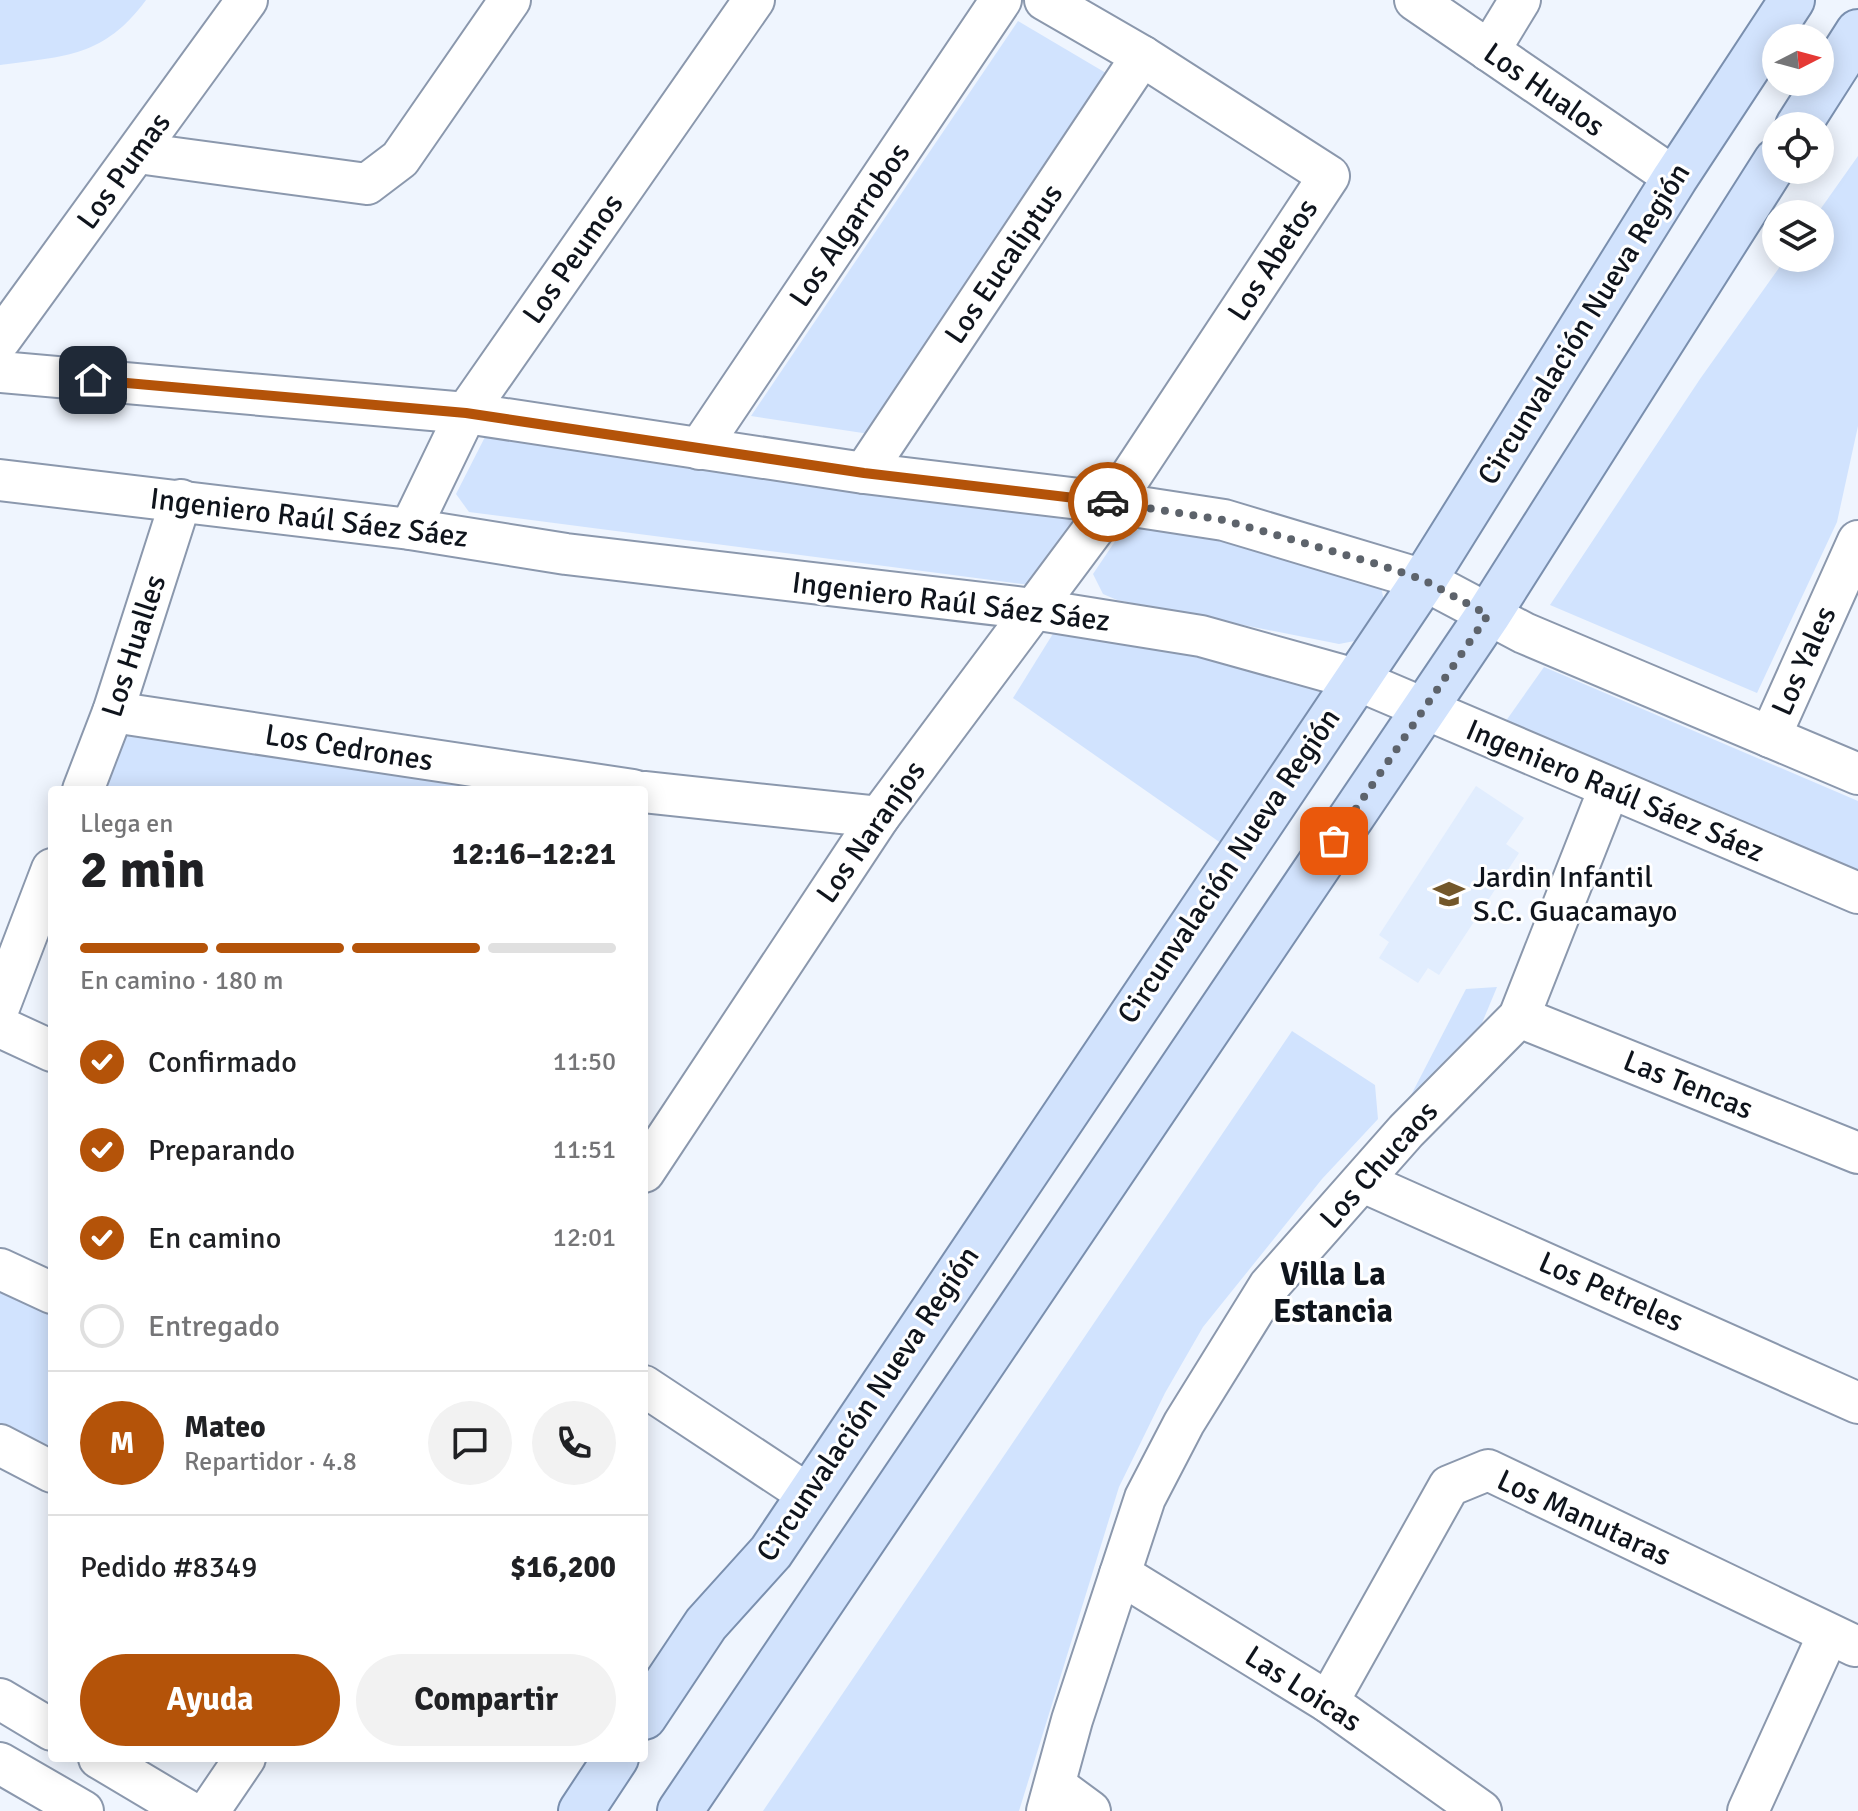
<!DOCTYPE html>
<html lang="es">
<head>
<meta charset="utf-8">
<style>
	body { margin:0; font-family:Signika,sans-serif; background:#f2f2f2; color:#202124; height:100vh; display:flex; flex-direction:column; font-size:30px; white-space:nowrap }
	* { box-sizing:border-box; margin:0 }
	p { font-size:26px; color:#757577 }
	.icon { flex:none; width:44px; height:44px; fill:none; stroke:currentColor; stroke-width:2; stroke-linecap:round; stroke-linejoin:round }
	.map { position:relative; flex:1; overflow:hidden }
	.side { position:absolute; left:48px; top:786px; width:600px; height:976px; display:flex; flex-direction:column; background:#fff; border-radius:8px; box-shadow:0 4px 20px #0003 }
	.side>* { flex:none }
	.needle { width:52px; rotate:84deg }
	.controls { position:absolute; left:1762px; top:24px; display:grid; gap:16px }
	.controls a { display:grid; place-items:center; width:72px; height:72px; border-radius:50%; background:#fff; box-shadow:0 4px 20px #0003; font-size:40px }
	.pin { position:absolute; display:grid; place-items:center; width:68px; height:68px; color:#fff; margin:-34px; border-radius:16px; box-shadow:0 4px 12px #0006 }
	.courier { position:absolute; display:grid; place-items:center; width:80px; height:80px; margin:-40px; border:6px solid #b45309; border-radius:50%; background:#fff; color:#222; box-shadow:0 2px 10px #0007 }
	.head em { font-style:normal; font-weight:700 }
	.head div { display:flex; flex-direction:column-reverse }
	.head { display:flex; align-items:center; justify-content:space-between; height:136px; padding:0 32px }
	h1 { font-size:52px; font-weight:700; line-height:60px }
	.bar { display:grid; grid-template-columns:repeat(4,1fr); gap:12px 8px; align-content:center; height:96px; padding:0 32px }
	.bar i { height:10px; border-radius:6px; background:#e0e0e0 }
	.bar .current { background:#b45309 }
	.bar p { grid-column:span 4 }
	.line { display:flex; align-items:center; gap:20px; padding:0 32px; border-top:2px solid #e0e0e0 }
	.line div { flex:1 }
	.round { display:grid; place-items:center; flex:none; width:84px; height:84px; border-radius:42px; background:#f2f2f2 }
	ol { padding:0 32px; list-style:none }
	li { display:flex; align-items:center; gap:24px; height:88px }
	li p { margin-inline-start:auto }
	li .icon { padding:8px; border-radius:50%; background:#b45309; color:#fff; stroke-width:4 }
	li:last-child { color:#757577 }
	li i { width:44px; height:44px; border:4px solid #e0e0e0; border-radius:50% }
	.primary-button { display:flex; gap:16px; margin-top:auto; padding:16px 32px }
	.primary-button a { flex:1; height:92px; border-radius:48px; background:#b45309; color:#fff; font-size:32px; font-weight:700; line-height:92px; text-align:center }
	.primary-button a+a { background:#f2f2f2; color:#202124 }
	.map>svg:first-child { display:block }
	.built { fill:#e1edfe }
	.green { fill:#d1e3fe }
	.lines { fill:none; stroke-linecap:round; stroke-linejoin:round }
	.minor-casing { stroke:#8b98ad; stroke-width:44 }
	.major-casing { stroke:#7a8fae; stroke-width:48 }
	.minor { stroke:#fff; stroke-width:40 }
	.major { stroke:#d2e3fd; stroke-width:44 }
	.done { stroke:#5d636b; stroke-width:8; stroke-dasharray:0 14.4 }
	.route { stroke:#b45309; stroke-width:10 }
	.labels { text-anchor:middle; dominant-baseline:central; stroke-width:6; stroke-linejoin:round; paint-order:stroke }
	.street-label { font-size:30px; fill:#0f141c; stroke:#fff }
	.poi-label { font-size:30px; fill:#0f141c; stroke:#fff; text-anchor:start }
	.neighbourhood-label { font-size:32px; font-weight:bold; fill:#0f141c; stroke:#fff }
</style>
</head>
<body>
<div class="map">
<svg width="1858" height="1811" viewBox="0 0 1858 1811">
	<rect width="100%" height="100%" fill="#eff5fe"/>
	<polygon class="built" points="1476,786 1524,818 1506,844 1519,853 1439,975 1428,968 1418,983 1379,958 1389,942 1379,935"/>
	<g class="green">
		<path d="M 0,0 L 146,0 C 104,57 66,56 0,65 Z"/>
		<polygon points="1018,21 1111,76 876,435 751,416"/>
		<polygon points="1858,156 1858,426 1837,522 1757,693 1550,605 1700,379 1786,258 1820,258 1820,214 1817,214"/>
		<polygon points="487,433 1070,516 1084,525 1038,586 469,512 456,494"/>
		<polygon points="1128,522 1276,550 1380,583 1385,605 1365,639 1339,644 1117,600 1103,594 1093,574"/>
		<polygon points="1059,624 1337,686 1228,848 1013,698"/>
		<polygon points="1544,667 1858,801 1858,871 1501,728"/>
		<polygon points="126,726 581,790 103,790"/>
		<polygon points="1497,987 1472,1047 1408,1101 1466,989"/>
		<polygon points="1292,1031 1375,1085 1378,1119 1322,1179 1203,1327 1165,1393 1119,1487 1019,1811 763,1811"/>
		<polygon points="0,1284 52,1307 52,1461 0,1433"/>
	</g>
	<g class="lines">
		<defs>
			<g id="minor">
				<polyline points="1415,0 1675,178"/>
				<polyline points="1489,51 1520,0"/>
				<polyline points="138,153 367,184 400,159 510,0"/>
				<polyline points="0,340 247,0"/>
				<polyline points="0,372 466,413 864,473 1113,503 1224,520 1424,580 1524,633 1858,774"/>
				<polyline points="699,449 1001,0"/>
				<polyline points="864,473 1142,56"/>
				<polyline points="0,480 410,529 566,554 1033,609 1201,636 1355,679 1858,893"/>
				<polyline points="410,529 466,413 754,0"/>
				<polyline points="113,712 633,790"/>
				<polyline points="1770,737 1858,541"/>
				<polyline points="83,790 113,712 181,500"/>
				<polyline points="644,792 879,817"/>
				<polyline points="0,1005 52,869"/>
				<polyline points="1519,1017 1858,1153"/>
				<polyline points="0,1027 52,1051"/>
				<polyline points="644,1172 879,817 1113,503 1329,176 1142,56 1045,0"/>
				<polyline points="1363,1182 1858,1403"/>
				<polyline points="0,1269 52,1293"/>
				<polyline points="644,1386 809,1495"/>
				<polyline points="0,1445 52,1472"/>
				<polyline points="1120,1574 1328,1702 1481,1811"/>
				<polyline points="0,1699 52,1730"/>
				<polyline points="1328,1702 1449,1486 1488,1470 1855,1646"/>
				<polyline points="99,1758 188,1811"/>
				<polyline points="0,1763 83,1811"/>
				<polyline points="1056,1786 1090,1811"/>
				<polyline points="209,1811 245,1758"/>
				<polyline points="1047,1811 1072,1720 1145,1498 1184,1423 1269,1286 1406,1131 1519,1017 1609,789"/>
				<polyline points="1748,1811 1828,1635"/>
			</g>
			<g id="major">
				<polyline points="1798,126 1858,32"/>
				<polyline points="644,1717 706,1624 771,1552 1424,580 1675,178 1792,0"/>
				<polyline points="581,1811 616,1758"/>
				<polyline points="680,1811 1488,615 1776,161"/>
			</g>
		</defs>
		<use href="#minor" class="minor-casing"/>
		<use href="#major" class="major-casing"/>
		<use href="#minor" class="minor"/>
		<use href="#major" class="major"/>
	</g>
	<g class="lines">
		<polyline class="done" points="1108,502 1224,520 1380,565 1424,580 1488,615 1334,841"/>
		<polyline class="route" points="93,380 466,413 864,473 1108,502"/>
	</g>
	<defs>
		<symbol id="school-bare" viewBox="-9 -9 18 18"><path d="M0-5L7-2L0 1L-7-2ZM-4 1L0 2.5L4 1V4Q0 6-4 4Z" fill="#73572a" stroke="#fff" stroke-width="2.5" paint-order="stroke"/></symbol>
	</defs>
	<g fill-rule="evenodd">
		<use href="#school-bare" x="1427" y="872" width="44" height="44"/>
	</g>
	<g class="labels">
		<g class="street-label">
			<text transform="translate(1544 90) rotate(35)">Los Hualos</text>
			<text transform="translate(124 171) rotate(-54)">Los Pumas</text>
			<text transform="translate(850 225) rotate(-56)">Los Algarrobos</text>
			<text transform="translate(573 259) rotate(-55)">Los Peumos</text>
			<text transform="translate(1273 260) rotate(-57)">Los Abetos</text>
			<text transform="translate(1004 264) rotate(-56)">Los Eucaliptus</text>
			<text transform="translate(1584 324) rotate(-58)">Circunvalación Nueva Región</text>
			<text transform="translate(309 518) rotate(7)">Ingeniero Raúl Sáez Sáez</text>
			<text transform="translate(951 602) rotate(7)">Ingeniero Raúl Sáez Sáez</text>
			<text transform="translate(134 646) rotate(-72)">Los Hualles</text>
			<text transform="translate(1804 661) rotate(-66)">Los Yales</text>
			<text transform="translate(349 748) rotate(9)">Los Cedrones</text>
			<text transform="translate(1615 791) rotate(23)">Ingeniero Raúl Sáez Sáez</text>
			<text transform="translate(871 832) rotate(-55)">Los Naranjos</text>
			<text transform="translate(1229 866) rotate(-56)">Circunvalación Nueva Región</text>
			<text transform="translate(1688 1085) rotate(22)">Las Tencas</text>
			<text transform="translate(1379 1165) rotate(-48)">Los Chucaos</text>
			<text transform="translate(1611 1292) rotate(24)">Los Petreles</text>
			<text transform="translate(868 1404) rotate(-56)">Circunvalación Nueva Región</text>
			<text transform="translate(1584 1518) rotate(25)">Los Manutaras</text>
			<text transform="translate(1303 1689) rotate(33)">Las Loicas</text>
		</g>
		<g class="poi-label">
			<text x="1473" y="877">Jardin Infantil<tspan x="1473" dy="34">S.C. Guacamayo</tspan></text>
		</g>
		<g class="neighbourhood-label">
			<text x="1333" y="1274">Villa La<tspan x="1333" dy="37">Estancia</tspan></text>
		</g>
	</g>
</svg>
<div class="controls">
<a><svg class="needle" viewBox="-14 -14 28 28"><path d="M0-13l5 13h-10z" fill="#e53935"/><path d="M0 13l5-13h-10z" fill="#757577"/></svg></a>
<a><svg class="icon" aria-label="locate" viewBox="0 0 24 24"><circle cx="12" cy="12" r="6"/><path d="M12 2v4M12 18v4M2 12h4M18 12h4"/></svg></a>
<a><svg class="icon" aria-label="layers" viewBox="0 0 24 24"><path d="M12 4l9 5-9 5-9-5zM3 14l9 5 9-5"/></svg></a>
</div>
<div class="pin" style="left:1334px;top:841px;background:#ea580c"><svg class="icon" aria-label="bag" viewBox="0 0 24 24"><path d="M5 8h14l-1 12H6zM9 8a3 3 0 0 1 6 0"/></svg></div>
<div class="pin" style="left:93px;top:380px;background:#1f2937"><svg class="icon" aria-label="home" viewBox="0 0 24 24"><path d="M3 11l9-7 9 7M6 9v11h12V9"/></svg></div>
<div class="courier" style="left:1108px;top:502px"><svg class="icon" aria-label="car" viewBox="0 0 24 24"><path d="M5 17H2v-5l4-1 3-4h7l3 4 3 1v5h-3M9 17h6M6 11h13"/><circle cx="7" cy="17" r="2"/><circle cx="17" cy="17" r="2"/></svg></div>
<section class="side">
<div class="head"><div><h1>2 min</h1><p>Llega en</p></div><em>12:16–12:21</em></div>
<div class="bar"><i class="current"></i><i class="current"></i><i class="current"></i><i></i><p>En camino · 180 m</p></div>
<ol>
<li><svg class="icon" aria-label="check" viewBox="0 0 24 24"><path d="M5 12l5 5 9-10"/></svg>Confirmado<p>11:50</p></li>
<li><svg class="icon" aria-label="check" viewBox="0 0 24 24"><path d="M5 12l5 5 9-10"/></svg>Preparando<p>11:51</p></li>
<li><svg class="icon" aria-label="check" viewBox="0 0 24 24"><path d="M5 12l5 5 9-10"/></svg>En camino<p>12:01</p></li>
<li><i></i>Entregado</li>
</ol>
<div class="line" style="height:144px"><b class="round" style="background:#b45309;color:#fff">M</b><div><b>Mateo</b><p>Repartidor · 4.8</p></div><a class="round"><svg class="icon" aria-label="chat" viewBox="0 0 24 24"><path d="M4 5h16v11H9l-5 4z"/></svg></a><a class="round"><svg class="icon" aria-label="phone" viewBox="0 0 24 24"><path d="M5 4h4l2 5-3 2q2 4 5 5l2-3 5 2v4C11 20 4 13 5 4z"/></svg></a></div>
<div class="line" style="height:104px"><div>Pedido #8349</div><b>$16,200</b></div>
<div class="primary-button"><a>Ayuda</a><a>Compartir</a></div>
</section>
</div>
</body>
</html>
